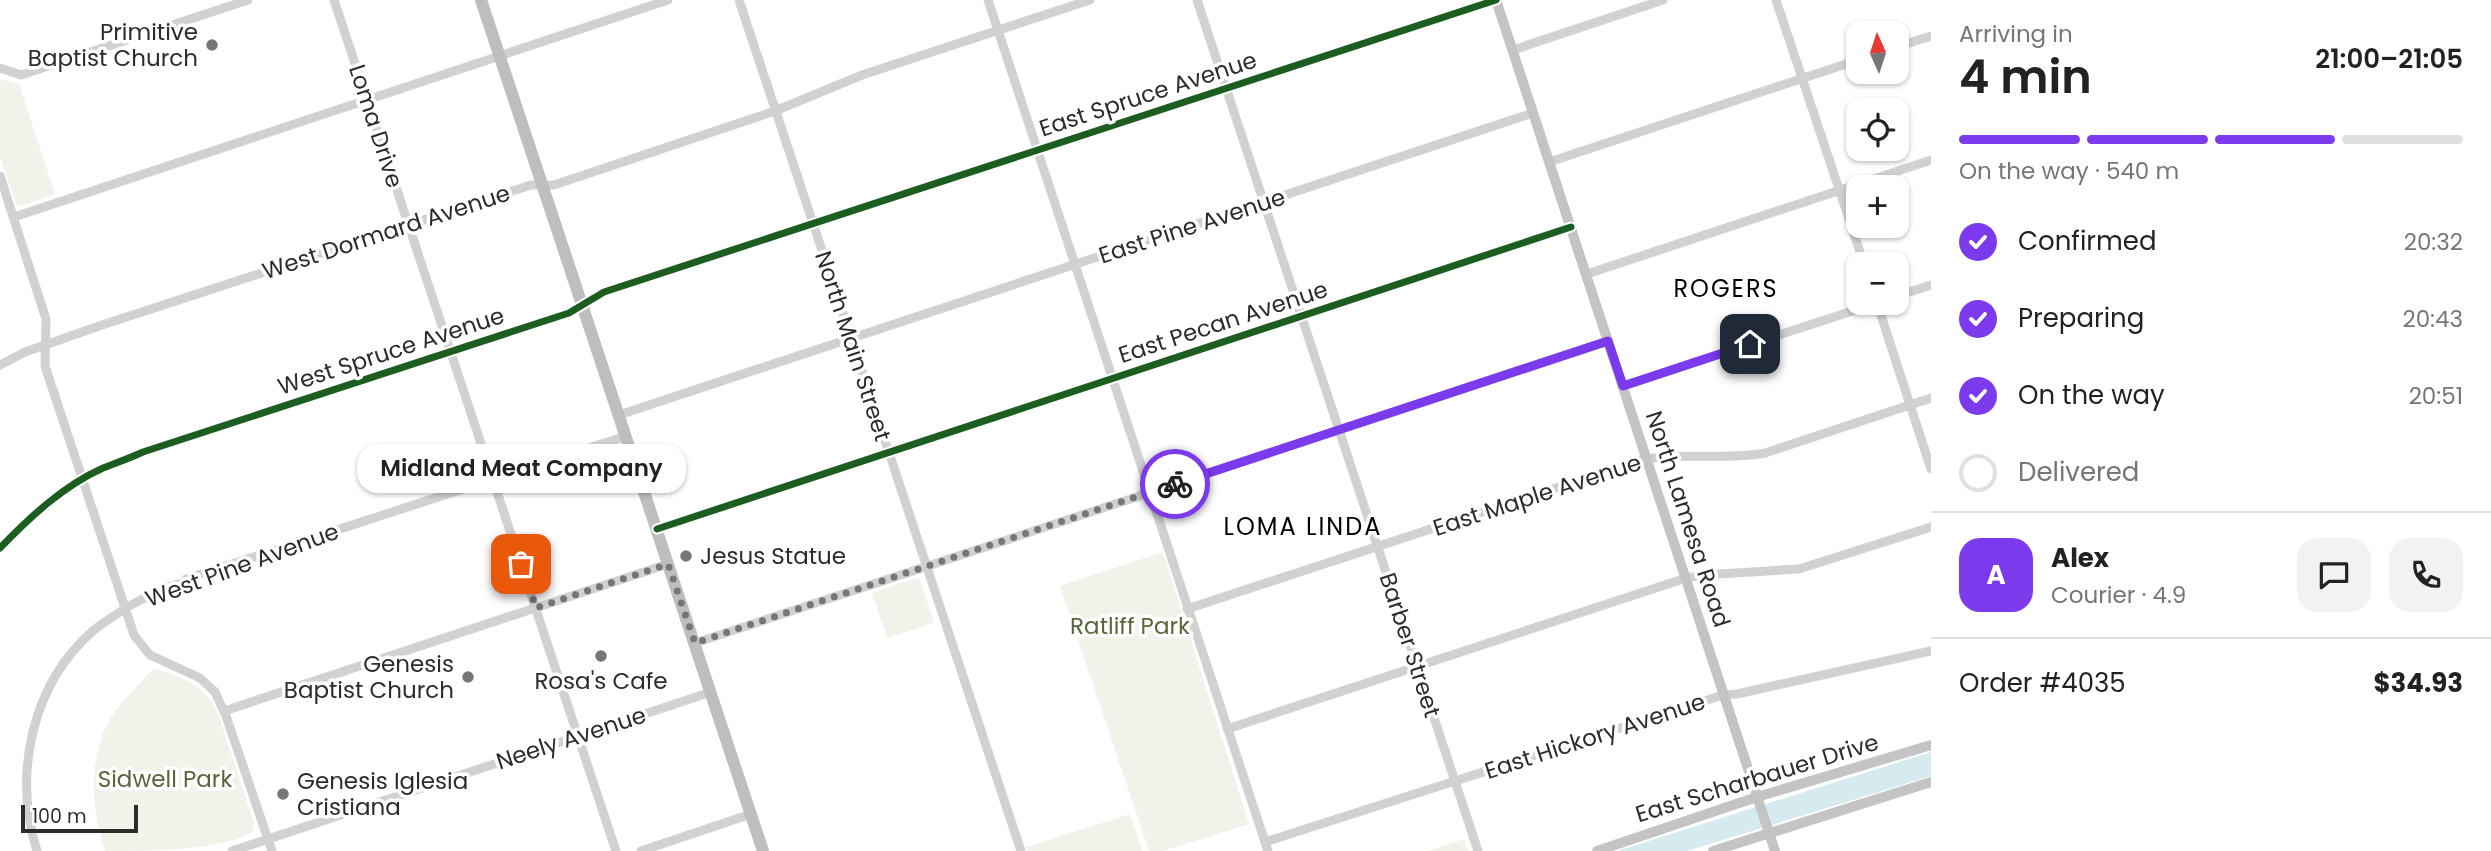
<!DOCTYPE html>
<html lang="en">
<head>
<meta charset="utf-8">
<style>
	body { margin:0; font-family:Poppins,sans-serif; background:#f2f2f2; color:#222; height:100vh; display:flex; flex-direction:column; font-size:26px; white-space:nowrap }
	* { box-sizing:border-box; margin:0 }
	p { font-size:23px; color:#767676 }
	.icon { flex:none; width:38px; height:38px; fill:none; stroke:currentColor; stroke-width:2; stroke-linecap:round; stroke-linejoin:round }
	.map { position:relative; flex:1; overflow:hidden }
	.side { display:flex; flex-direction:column; background:#fff; width:560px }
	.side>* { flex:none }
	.needle { width:46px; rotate:357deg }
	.controls { position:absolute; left:1846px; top:21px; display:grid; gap:14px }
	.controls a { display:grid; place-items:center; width:63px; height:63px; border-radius:14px; background:#fff; box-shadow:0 2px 5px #0004; font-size:35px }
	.scale { position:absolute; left:21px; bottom:18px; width:117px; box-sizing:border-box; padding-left:7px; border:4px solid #2c2c2c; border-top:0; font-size:19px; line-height:24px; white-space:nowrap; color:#2c2c2c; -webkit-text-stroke:5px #fff; paint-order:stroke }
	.pin { position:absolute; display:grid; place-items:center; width:60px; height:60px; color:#fff; margin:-30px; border-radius:14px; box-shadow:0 4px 10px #0006 }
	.courier { position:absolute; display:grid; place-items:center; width:70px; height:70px; margin:-35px; border:5px solid #7c3aed; border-radius:50%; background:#fff; color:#222; box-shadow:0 2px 9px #0007 }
	.bubble { position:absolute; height:49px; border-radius:21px; background:#fff; box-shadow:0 2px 5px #0004; font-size:23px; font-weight:600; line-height:49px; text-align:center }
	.overview em { font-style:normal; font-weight:600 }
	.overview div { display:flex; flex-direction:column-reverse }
	.overview { display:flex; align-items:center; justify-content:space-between; height:119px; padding:0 28px }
	h1 { font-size:46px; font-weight:600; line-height:52px }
	.bar { display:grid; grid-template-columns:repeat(4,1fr); gap:10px 7px; align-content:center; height:84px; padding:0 28px }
	.bar i { height:9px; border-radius:5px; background:#e0e0e0 }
	.bar .on { background:#7c3aed }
	.bar p { grid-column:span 4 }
	.line { display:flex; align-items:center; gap:18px; padding:0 28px; border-top:2px solid #e0e0e0 }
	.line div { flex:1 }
	.round { display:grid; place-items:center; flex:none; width:74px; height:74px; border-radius:21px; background:#f2f2f2 }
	ol { padding:0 28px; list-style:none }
	li { display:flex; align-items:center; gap:21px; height:77px }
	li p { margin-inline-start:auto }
	li .icon { padding:7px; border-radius:50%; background:#7c3aed; color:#fff; stroke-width:4 }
	li:last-child { color:#767676 }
	li i { width:38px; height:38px; border:4px solid #e0e0e0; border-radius:50% }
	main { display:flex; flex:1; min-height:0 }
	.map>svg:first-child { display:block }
	.green { fill:#f1f3ea }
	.water { fill:#d6ebf0 }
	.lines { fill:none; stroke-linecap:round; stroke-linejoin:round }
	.minor { stroke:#d1d1d1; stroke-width:9 }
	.major { stroke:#c4c4c4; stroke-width:10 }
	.highway { stroke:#bebebe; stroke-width:12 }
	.cycleway-casing { stroke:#fff; stroke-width:11 }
	.cycleway { stroke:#1b5e20; stroke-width:7 }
	.done { stroke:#767676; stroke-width:7; stroke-dasharray:0 12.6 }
	.route { stroke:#7c3aed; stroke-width:9 }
	.poi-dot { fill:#767676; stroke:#fff; stroke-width:2.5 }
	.labels { text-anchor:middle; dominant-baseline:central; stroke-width:7; stroke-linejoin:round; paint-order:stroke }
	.poi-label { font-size:23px; fill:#2c2c2c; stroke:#fff; text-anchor:end }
	.street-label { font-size:23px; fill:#2c2c2c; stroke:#fff }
	.park-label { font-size:23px; fill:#58663a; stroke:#fff }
	.neighbourhood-label { font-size:24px; letter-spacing:2px; fill:#000; stroke:#fff }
</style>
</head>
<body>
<main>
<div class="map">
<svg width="1931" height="851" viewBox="0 0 1931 851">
	<rect width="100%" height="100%" fill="#fff"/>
	<g class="green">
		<polygon points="0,79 19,84 55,194 20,206 16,204 0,157"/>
		<polygon points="1163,552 1249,824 1163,851 1149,851 1060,586"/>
		<polygon points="916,578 920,580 934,623 887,638 872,593"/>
		<path d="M 154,668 C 180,677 201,683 216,708 L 254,823 L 253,832 C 221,851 145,851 105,851 C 92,812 88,766 106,727 C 116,705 138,686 154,668 Z"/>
		<polygon points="1130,814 1142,851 1028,851 1027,847"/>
		<polygon points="1464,839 1468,851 1427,851"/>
	</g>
	<polygon class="water" points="1931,752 1931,776 1687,851 1617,851"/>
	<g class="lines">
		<g class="minor">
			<polyline points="334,0 616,851"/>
			<polyline points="739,0 1021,851"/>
			<polyline points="988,0 1268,851"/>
			<polyline points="1197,0 1478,851"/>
			<polyline points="1776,0 1864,264"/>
			<polyline points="1897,47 1931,36"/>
			<polyline points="1513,50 1663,0"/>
			<polyline points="0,68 21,75 248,0"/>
			<polyline points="1549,162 1858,60"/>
			<polyline points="0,176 46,319 45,366 134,635 150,655 200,678 215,692 226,716 272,851"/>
			<polyline points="14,217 668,0"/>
			<polyline points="1587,274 1931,160"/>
			<polyline points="1897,296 1931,285"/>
			<polyline points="1877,303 1931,469"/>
			<polyline points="0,365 25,352 102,325 531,185 554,185 775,111 862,75 1090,0"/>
			<polyline points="1623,386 1877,303"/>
			<polyline points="619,415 1533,113"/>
			<polyline points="657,529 1571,227"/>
			<path d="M 0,548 C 30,517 63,486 103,468 C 116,463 130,458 143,452 L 569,313 L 604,292 L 1496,0"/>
			<path d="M 1187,609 L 1638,461 C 1680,451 1723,461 1765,453 L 1931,398"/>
			<polyline points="695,643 1608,341"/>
			<polyline points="224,711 668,564"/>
			<polyline points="1227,729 1686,578 1703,575 1799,569 1931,527"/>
			<polyline points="1265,842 1723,695 1737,694 1931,651"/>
			<path d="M 37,851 C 13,775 31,684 94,630 C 105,621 117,614 129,606 C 146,597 164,587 183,583 L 186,579 L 626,436"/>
			<polyline points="232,851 711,692"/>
			<polyline points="641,851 751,814"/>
		</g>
		<g class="major">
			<polyline points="1496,0 1775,851"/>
			<polyline points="1597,851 1757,797 1931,745"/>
			<polyline points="1713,851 1931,782"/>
		</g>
		<polyline class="highway" points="481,0 763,851"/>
		<defs>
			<g id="cycleway">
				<polyline points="657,529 1571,227"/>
				<path d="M 0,548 C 30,517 63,486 103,468 C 116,463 130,458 143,452 L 569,313 L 604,292 L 1496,0"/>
			</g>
		</defs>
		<use href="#cycleway" class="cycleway-casing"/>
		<use href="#cycleway" class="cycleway"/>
	</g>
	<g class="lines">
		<polyline class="done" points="521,564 536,608 668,564 695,643 1175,484"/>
		<polyline class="route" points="1175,484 1608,341 1623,386 1750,344"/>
	</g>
	<g class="poi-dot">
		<circle cx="212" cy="45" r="7"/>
		<circle cx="686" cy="556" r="7"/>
		<circle cx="601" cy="656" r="7"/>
		<circle cx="468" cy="677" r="7"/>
		<circle cx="283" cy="794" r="7"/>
	</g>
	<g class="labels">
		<g class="poi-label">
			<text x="198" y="32">Primitive<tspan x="198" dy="26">Baptist Church</tspan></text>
			<text x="700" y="556" text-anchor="start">Jesus Statue</text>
			<text x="454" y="664">Genesis<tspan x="454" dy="26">Baptist Church</tspan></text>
			<text x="601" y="681" text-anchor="middle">Rosa's Cafe</text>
			<text x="297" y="781" text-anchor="start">Genesis Iglesia<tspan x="297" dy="26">Cristiana</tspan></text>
		</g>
		<g class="street-label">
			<text transform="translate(1148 94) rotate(-18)">East Spruce Avenue</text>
			<text transform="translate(376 126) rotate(72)">Loma Drive</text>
			<text transform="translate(1192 226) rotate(-18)">East Pine Avenue</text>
			<text transform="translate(386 232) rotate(-18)">West Dormard Avenue</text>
			<text transform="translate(1223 322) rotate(-18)">East Pecan Avenue</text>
			<text transform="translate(853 346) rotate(72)">North Main Street</text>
			<text transform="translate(391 351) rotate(-18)">West Spruce Avenue</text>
			<text transform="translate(1537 495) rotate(-18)">East Maple Avenue</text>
			<text transform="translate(1688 519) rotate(72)">North Lamesa Road</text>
			<text transform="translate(242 565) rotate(-20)">West Pine Avenue</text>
			<text transform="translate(1410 645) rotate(72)">Barber Street</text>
			<text transform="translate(1595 736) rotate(-18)">East Hickory Avenue</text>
			<text transform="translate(571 738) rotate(-18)">Neely Avenue</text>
			<text transform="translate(1757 778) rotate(-17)">East Scharbauer Drive</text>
		</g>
		<g class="park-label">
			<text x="1130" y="626">Ratliff Park</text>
			<text x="165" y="779">Sidwell Park</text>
		</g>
		<g class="neighbourhood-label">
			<text x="1726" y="288">ROGERS</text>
			<text x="1303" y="526">LOMA LINDA</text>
		</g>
	</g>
</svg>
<div class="controls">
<a><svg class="needle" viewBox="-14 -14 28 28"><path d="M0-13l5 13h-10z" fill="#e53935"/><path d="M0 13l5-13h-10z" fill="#767676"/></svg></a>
<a><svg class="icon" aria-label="locate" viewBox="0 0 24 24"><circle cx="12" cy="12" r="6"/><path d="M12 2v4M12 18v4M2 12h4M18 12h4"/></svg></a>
<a>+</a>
<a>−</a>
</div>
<div class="scale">100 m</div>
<div class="pin" style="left:521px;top:564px;background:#ea580c"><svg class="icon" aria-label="bag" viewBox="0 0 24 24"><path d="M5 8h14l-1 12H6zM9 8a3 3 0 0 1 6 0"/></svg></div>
<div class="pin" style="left:1750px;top:344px;background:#1f2937"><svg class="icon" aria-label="home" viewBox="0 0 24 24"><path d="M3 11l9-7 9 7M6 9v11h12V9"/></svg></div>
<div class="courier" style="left:1175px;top:484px"><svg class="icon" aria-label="bike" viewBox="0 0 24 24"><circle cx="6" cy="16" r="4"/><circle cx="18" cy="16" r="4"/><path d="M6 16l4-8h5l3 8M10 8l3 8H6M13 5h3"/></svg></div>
<div class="bubble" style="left:357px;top:444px;width:329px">Midland Meat Company</div>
</div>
<section class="side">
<div class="overview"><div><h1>4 min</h1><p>Arriving in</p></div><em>21:00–21:05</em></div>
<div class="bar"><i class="on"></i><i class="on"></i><i class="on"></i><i></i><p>On the way · 540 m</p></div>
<ol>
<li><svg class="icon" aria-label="check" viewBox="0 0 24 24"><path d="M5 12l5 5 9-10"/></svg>Confirmed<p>20:32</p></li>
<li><svg class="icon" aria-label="check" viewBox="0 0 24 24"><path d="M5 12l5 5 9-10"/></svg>Preparing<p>20:43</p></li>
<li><svg class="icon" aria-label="check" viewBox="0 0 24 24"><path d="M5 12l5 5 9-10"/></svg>On the way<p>20:51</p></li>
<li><i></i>Delivered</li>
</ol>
<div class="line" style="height:126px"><b class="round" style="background:#7c3aed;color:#fff">A</b><div><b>Alex</b><p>Courier · 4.9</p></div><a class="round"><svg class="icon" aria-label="chat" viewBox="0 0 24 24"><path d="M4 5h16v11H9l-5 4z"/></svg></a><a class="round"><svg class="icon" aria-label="phone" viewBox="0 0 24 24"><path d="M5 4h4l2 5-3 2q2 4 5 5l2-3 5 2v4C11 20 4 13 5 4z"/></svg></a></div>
<div class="line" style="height:91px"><div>Order #4035</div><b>$34.93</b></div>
</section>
</main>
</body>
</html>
